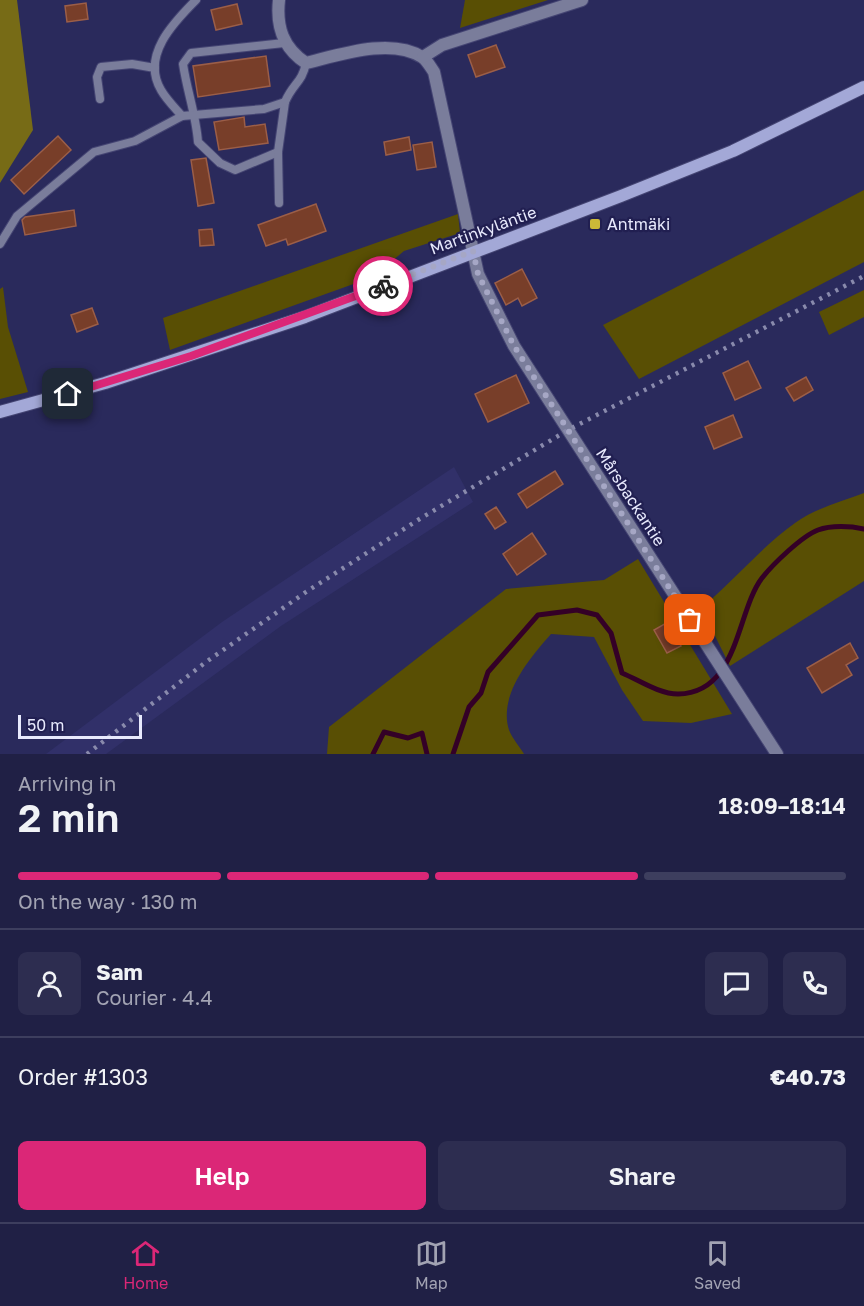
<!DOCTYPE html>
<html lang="en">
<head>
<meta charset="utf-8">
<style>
	body { margin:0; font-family:"Golos Text",sans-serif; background:#2d2d50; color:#f1f3f6; height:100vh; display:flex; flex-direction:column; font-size:22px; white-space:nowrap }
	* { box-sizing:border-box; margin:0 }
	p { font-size:20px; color:#a2a3b3 }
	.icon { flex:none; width:33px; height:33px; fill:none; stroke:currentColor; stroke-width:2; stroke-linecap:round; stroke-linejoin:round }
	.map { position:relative; height:754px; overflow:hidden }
	.sheet { display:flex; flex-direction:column; background:#202045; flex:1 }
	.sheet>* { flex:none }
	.scale { position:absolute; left:18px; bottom:15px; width:124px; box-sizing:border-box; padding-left:6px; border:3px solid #e8eafd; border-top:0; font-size:16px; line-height:21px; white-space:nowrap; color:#e8eafd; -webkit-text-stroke:4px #211f51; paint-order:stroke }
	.pin { position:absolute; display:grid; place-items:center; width:51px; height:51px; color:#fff; margin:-26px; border-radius:12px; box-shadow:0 3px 9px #0006 }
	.courier { position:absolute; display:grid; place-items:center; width:60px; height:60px; margin:-30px; border:4px solid #db2777; border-radius:50%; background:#fff; color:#222; box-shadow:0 2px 8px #0007 }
	.summary em { font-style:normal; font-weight:600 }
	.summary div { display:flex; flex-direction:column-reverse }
	.summary { display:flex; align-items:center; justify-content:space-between; height:102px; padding:0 18px }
	h1 { font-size:39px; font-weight:600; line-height:45px }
	.bar { display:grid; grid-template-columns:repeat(4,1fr); gap:9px 6px; align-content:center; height:72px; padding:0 18px }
	.bar i { height:8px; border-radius:4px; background:#3d3e5e }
	.bar .current { background:#db2777 }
	.bar p { grid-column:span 4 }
	.line { display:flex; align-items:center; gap:15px; padding:0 18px; border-top:2px solid #3d3e5e }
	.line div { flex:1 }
	.round { display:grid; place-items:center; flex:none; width:63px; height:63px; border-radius:9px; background:#2d2d50 }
	.action { display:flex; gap:12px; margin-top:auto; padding:12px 18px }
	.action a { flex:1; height:69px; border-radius:9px; background:#db2777; color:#fff; font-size:24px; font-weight:600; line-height:69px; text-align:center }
	.action a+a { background:#2d2d50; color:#f1f3f6 }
	.dock { display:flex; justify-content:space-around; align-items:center; height:84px; border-top:2px solid #3d3e5e; background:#202045; font-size:16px; color:#a2a3b3 }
	.dock a { display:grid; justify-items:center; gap:3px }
	.dock .current { color:#db2777 }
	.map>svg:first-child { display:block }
	.built { fill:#313069 }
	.green { fill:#594f04 }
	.forest { fill:#776b16 }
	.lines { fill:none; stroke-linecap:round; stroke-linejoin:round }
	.stream { stroke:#340027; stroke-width:5 }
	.building { fill:#783e29; stroke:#9b5e48; stroke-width:1.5 }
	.lane-casing { stroke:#454573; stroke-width:10 }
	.street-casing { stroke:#454573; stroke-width:14 }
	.secondary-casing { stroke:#454573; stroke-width:14 }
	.lane { stroke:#7a7d9b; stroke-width:8 }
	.street { stroke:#7a7d9b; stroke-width:12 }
	.secondary { stroke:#a3a8d7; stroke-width:12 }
	.rail { stroke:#898aac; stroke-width:4.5; stroke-dasharray:3 6; stroke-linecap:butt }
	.done { stroke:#a6a7c5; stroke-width:6; stroke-dasharray:0 10.8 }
	.route { stroke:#db2777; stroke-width:8 }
	.poi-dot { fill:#ccb938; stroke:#211f51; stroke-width:2 }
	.labels { text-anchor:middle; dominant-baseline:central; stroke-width:4.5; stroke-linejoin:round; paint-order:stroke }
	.poi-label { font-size:16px; fill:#e8eafd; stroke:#211f51; text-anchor:start }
	.street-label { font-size:16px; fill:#e8eafd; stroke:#211f51 }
</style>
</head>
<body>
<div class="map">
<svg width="864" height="754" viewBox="0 0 864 754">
	<rect width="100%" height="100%" fill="#2a2a5c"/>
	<polygon class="built" points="454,467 473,502 281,626 106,754 46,754 222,622"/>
	<g class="green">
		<polygon points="465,0 548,0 460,28"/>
		<polygon points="864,190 864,262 639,379 603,325"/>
		<polygon points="458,214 460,233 404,251 373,277 170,350 163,318"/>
		<polygon points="3,287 8,327 28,392 0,399 0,289"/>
		<polygon points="864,290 864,317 829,335 819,312"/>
		<path d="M 864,493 L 864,581 L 730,666 L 701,608 C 734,581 760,548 795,523 C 814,509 842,501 864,493 Z"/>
		<path d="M 638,559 L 732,714 L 691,723 L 643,721 L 622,690 L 594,637 L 551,634 C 530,658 498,695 509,730 C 512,738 520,747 524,754 L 327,754 L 329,727 L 506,589 L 604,580 Z"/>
	</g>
	<polygon class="forest" points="0,0 17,0 33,130 0,183"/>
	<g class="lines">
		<g class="stream">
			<polyline points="373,754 384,732 408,738 422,733 427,754"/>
			<path d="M 453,754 L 469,707 L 481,693 L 488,672 L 538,615 L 577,610 L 597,615 L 611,633 L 622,673 C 639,680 659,694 678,694 C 739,693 736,612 762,578 C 773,564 802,536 818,530 C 831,525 851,526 864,529"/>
		</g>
	</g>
	<g class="building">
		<polygon points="86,3 88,19 67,22 65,6"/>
		<polygon points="237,4 242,24 216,30 211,10"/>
		<polygon points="496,45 505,67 476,77 468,55"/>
		<polygon points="266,56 270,86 198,97 193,66"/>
		<polygon points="244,117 245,127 265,124 268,143 219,150 214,122"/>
		<polygon points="58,136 71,150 24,194 11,180"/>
		<polygon points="409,137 411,150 386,155 384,142"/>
		<polygon points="432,142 436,167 417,170 413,145"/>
		<polygon points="206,158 214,203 198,206 191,160"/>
		<polygon points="316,204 326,231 288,245 286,239 266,246 258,225"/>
		<polygon points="74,210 76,226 25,235 22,220 25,217"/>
		<polygon points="212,229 214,245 200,246 199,230"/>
		<polygon points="522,269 537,298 522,306 518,298 506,305 495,283"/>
		<polygon points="92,308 98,324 77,332 71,315"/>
		<polygon points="748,361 761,388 735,400 723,373"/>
		<polygon points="516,375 529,403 488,422 475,394"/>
		<polygon points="806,377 813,390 794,401 786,388"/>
		<polygon points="733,415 742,437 714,449 705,427"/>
		<polygon points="555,471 563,484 527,508 518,494"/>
		<polygon points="496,507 506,522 495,529 485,514"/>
		<polygon points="532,533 546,554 517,575 503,554"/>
		<polygon points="668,622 681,646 667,653 654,630"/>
		<polygon points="850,643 858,658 846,665 852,675 822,693 807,668"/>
	</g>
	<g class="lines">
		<defs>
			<g id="lane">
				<polyline points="100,99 97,77 101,67 132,64 155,68"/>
				<path d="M 182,116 C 175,108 166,99 161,90 C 141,56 173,23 196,0"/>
				<path d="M 278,152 L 235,170 L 220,163 L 198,142 C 196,115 187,91 183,64 L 191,53 L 284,43"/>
				<polyline points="279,203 278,152 285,102"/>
				<path d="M 0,244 L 17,216 L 94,152 L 135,141 L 182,116 L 264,109 L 285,102 C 293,83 302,83 306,63"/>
			</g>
			<g id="street">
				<path d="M 279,0 C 276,27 283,48 306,63 C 339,55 391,37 422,57 C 427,60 431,68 434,72 L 478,274 L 514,346 L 777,754"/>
				<polyline points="423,57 442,45 582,0"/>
			</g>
			<polyline id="secondary" points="0,412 105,383 305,317 621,196 733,151 864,87"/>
		</defs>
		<use href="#lane" class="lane-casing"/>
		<use href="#street" class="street-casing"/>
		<use href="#secondary" class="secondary-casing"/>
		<use href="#lane" class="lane"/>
		<use href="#street" class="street"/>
		<use href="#secondary" class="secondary"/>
		<polyline class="rail" points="87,754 206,662 306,592 418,520 568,430 864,276"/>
	</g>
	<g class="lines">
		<polyline class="done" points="383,286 473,251 478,274 514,346 690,620"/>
		<polyline class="route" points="68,394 191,356 383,286"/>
	</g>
	<rect class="poi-dot" x="589" y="218" width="12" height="12" rx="3"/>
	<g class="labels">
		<g class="poi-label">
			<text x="607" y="224">Antmäki</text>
		</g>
		<g class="street-label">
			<text transform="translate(483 230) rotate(-20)">Martinkyläntie</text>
			<text transform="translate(631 497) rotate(57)">Mårsbackantie</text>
		</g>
	</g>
</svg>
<div class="scale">50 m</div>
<div class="pin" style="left:690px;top:620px;background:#ea580c"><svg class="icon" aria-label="bag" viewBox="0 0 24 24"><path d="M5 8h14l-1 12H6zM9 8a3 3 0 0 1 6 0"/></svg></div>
<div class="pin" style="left:68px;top:394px;background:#1f2937"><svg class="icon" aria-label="home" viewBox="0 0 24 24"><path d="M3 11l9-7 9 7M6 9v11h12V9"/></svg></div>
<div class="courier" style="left:383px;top:286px"><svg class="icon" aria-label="bike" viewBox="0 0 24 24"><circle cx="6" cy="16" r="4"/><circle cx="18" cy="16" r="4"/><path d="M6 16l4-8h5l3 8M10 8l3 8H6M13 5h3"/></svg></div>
</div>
<section class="sheet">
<div class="summary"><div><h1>2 min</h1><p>Arriving in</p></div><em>18:09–18:14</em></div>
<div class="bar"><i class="current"></i><i class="current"></i><i class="current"></i><i></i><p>On the way · 130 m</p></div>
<div class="line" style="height:108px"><a class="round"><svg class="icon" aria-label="person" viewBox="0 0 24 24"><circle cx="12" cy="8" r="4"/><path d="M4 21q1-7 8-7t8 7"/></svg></a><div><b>Sam</b><p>Courier · 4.4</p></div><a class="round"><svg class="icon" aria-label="chat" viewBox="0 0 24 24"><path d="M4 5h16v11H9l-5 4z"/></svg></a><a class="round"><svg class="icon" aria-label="phone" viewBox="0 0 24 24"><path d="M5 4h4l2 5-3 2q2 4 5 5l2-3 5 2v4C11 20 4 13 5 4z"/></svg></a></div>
<div class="line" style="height:78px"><div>Order #1303</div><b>€40.73</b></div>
<div class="action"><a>Help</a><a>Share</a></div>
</section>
<nav class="dock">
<a class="current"><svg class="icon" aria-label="home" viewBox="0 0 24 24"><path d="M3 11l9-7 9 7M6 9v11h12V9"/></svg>Home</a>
<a><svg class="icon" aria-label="map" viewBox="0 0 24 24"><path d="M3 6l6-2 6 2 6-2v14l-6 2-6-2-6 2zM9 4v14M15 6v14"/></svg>Map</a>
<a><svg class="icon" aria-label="saved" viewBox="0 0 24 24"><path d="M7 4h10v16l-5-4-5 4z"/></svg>Saved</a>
</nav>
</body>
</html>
